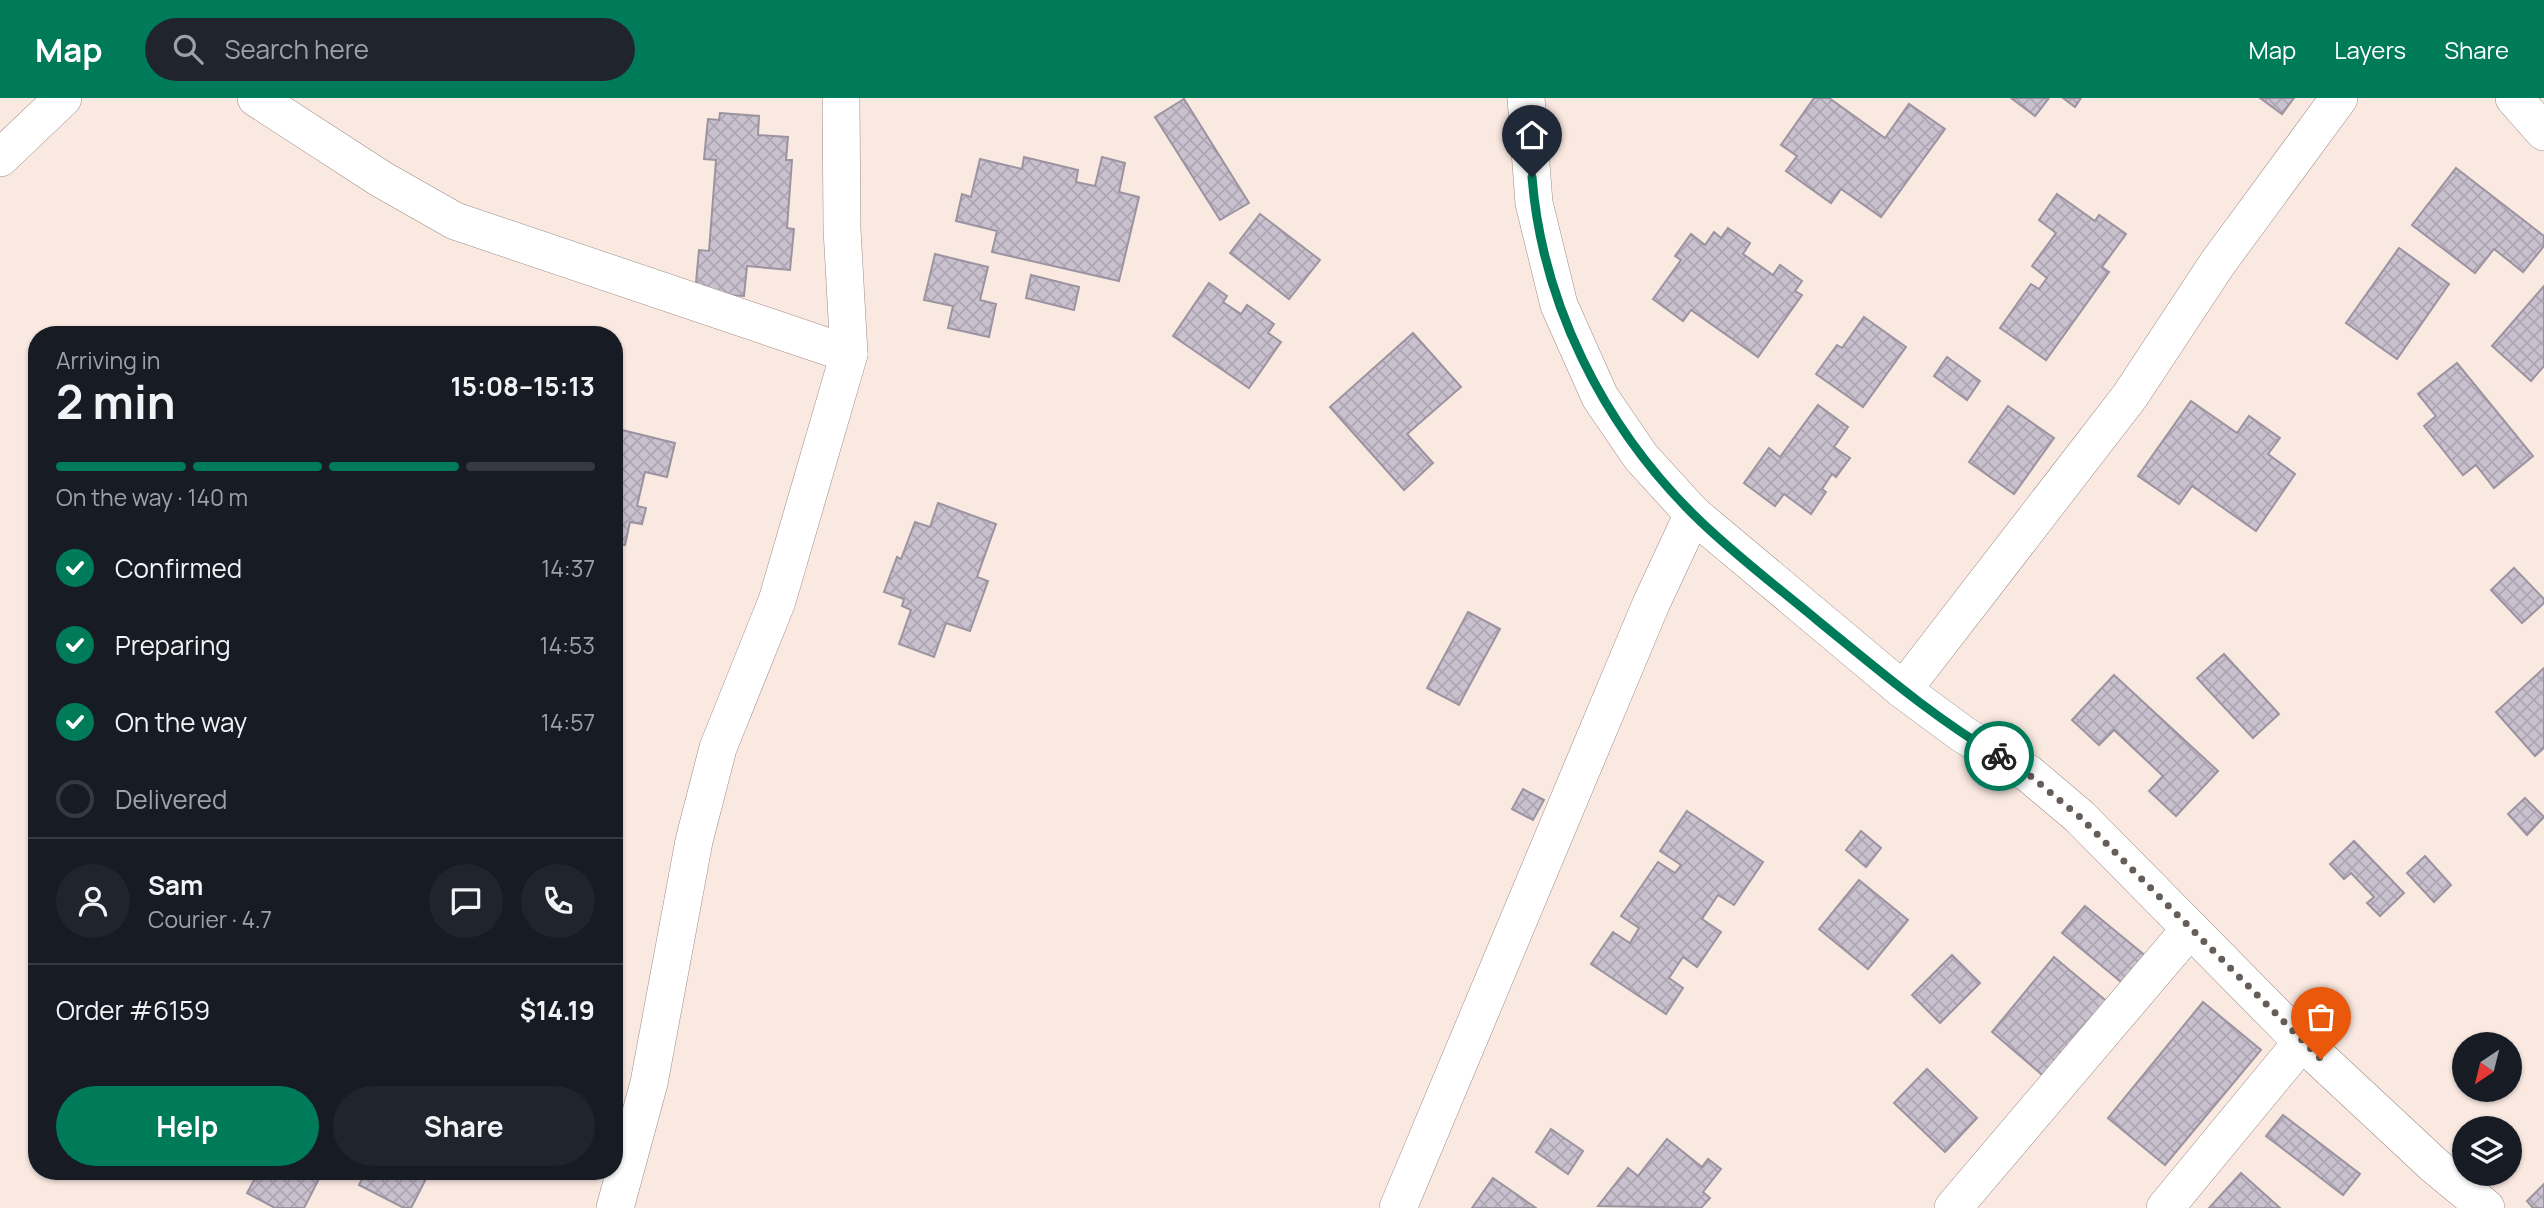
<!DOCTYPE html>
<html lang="en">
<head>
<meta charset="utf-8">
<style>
	body { margin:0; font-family:Manrope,sans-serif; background:#20242c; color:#f1f3f6; height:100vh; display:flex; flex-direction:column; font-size:26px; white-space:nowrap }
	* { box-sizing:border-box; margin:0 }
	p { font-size:23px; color:#9ea1a6 }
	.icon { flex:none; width:38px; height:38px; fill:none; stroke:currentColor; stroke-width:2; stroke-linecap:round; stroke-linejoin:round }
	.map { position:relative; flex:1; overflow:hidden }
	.side { position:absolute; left:28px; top:228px; width:595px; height:854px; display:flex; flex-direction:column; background:#171b24; border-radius:28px; box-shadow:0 2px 5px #0004 }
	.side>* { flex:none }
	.needle { width:46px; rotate:215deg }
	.controls { position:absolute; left:2452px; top:934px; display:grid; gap:14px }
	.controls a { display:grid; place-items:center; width:70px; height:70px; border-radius:50%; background:#171b24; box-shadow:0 2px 5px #0004; font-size:35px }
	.pin { position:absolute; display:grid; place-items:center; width:60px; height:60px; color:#fff; margin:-72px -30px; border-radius:50% 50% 50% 0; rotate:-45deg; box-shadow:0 0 7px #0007 }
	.pin .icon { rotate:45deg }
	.courier { position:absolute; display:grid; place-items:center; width:70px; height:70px; margin:-35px; border:5px solid #007b59; border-radius:50%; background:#fff; color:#222; box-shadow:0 2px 9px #0007 }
	.summary em { font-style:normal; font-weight:700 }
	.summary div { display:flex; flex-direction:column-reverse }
	.summary { display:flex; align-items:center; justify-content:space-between; height:119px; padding:0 28px }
	h1 { font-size:46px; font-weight:700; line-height:52px }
	.bar { display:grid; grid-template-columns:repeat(4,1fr); gap:10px 7px; align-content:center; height:84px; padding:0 28px }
	.bar i { height:9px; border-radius:5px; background:#363941 }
	.bar .on { background:#007b59 }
	.bar p { grid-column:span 4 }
	.line { display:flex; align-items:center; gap:18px; padding:0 28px; border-top:2px solid #363941 }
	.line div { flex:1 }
	.round { display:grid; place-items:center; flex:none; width:74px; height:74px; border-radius:37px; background:#20242c }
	ol { padding:0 28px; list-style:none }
	li { display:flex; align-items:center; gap:21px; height:77px }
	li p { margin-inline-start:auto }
	li .icon { padding:7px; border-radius:50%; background:#007b59; color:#fff; stroke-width:4 }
	li:last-child { color:#9ea1a6 }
	li i { width:38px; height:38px; border:4px solid #363941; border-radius:50% }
	.button { display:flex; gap:14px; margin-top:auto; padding:14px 28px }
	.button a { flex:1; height:80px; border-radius:42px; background:#007b59; color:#fff; font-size:28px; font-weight:700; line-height:80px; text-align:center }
	.button a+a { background:#20242c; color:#f1f3f6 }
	header { display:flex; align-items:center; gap:42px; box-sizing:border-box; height:98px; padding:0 35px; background:#007b59; color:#fff }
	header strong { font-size:33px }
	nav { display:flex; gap:38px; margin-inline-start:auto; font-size:24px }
	.search { width:490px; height:63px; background:#20242c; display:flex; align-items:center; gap:18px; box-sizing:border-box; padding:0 24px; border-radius:38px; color:#9ea1a6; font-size:26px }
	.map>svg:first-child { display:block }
	.building { fill:url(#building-cross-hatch); stroke:#9c93a0; stroke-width:2 }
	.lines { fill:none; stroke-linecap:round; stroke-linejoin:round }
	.street-casing { stroke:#9c8c85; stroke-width:38 }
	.street { stroke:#fff; stroke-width:37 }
	.done { stroke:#665d58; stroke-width:7; stroke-dasharray:0 12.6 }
	.route { stroke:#007b59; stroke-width:9 }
</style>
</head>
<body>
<header>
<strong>Map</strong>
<div class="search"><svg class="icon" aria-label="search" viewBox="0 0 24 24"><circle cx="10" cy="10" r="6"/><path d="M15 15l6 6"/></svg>Search here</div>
<nav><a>Map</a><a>Layers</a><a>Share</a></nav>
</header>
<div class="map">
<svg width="2544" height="1110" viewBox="0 0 2544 1110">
	<defs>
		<pattern id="building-cross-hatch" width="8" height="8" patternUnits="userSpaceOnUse" patternTransform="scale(1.75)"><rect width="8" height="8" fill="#cac1cf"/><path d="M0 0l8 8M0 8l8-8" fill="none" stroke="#ada5b1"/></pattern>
	</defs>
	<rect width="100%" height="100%" fill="#fae9e1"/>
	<g class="building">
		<polygon points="1814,0 1829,0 1885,40 1909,6 1945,31 1881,119 1841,91 1831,105 1786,73 1797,58 1781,47"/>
		<polygon points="2011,0 2049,0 2035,18"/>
		<polygon points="2063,0 2081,0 2075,9"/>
		<polygon points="2260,0 2294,0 2282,16"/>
		<polygon points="1184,1 1249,105 1220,122 1155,19"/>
		<polygon points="720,15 759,18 758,37 788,39 786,62 792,62 787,130 794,131 790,172 747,168 744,198 695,195 699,152 709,153 716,62 704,61 708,21 719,22"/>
		<polygon points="1024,59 1078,72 1076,84 1095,88 1102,59 1125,65 1119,94 1139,99 1119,183 992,154 997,133 956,123 962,96 971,99 980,61 1022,71"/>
		<polygon points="2456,70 2544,138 2544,148 2523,174 2494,151 2475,175 2412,127"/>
		<polygon points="2057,96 2095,123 2099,117 2126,136 2102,169 2109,174 2046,262 2000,230 2031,186 2039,191 2047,180 2032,168 2056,135 2039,122"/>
		<polygon points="1260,116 1320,162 1289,201 1230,155"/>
		<polygon points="1728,130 1750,145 1743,156 1773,177 1780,167 1802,183 1795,193 1802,197 1758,259 1691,212 1683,223 1653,201 1681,162 1675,158 1691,136 1705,147 1714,134 1721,140"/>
		<polygon points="2399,150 2449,186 2397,261 2346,225"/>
		<polygon points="935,156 988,169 980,202 996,206 989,239 948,230 953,208 924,202"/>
		<polygon points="1031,177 1079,189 1074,212 1026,200"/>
		<polygon points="1209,185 1227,198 1223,204 1241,216 1247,207 1274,226 1268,235 1281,244 1249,290 1173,238"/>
		<polygon points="2544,188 2544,268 2531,283 2492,248"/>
		<polygon points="1864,219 1906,249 1863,309 1816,276 1837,247 1842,250"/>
		<polygon points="1413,235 1461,289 1407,336 1433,365 1404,392 1330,309"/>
		<polygon points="1947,259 1980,283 1967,302 1934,278"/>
		<polygon points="2457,265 2533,358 2494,390 2476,367 2463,377 2424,328 2436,318 2418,296"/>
		<polygon points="2191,303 2237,335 2249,318 2280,340 2268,356 2295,376 2256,433 2192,388 2179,406 2138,378"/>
		<polygon points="1818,307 1848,329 1834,349 1850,360 1836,379 1832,376 1822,391 1826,394 1811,416 1784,396 1775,408 1744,385 1769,350 1780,359"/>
		<polygon points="2008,308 2054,340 2014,396 1969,364"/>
		<polygon points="614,330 675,345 667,379 645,374 637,408 646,410 642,426 630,424 625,447 614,445"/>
		<polygon points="938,405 996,426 977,479 988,483 970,533 946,525 934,559 899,546 911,512 902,508 904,501 884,494 897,459 901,461 915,424 930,429"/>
		<polygon points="2514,470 2544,501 2544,505 2522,525 2491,492"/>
		<polygon points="1468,514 1500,531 1459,607 1427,590"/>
		<polygon points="2224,556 2279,616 2253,640 2197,580"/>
		<polygon points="2544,570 2544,650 2535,658 2496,614"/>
		<polygon points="2114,577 2218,673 2176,718 2149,693 2163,678 2114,632 2099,647 2072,622"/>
		<polygon points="1523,691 1544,702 1533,722 1512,711"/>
		<polygon points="2525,700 2544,719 2527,737 2508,716"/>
		<polygon points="1687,713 1763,764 1734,807 1718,797 1702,821 1721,834 1697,869 1683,859 1669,880 1683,890 1666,916 1591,866 1613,834 1630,845 1639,830 1621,818 1658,764 1675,775 1681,767 1660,753"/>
		<polygon points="1861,733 1881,750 1866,769 1846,752"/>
		<polygon points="2354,743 2404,795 2380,818 2367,805 2374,799 2351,775 2344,781 2330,766"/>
		<polygon points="2425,758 2451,787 2434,804 2407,775"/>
		<polygon points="1859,782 1908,822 1868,871 1819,831"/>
		<polygon points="2085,808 2148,860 2126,888 2062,835"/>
		<polygon points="1952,857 1980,885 1940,925 1912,897"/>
		<polygon points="2054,859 2110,906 2047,981 1992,934"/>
		<polygon points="2203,904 2261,952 2165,1067 2108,1020"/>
		<polygon points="1927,971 1977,1020 1945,1054 1894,1005"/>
		<polygon points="2283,1017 2360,1076 2343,1097 2266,1038"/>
		<polygon points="1551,1031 1583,1053 1568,1076 1536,1054"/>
		<polygon points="1667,1041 1702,1069 1708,1061 1721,1071 1703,1094 1710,1100 1701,1110 1598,1108 1628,1070 1638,1078"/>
		<polygon points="259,1073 323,1073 304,1110 275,1110 247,1095"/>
		<polygon points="366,1073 430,1073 411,1110 404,1110 359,1087"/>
		<polygon points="2241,1075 2280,1110 2209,1110"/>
		<polygon points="1493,1080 1536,1110 1472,1110"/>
		<polygon points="2544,1086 2544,1110 2533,1110 2527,1103"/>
	</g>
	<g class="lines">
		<defs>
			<g id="street">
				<polyline points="256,0 381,81 455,123 849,256"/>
				<polyline points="1526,0 1534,105 1559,207 1600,299 1641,359 1693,416 1903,592 1964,637 2028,675 2080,719 2302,944 2435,1068 2486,1110"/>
				<polyline points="2514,0 2544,34"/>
				<polyline points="0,60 63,0"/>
				<polyline points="1903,592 2130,298 2217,166 2339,0"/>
				<polyline points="615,1110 649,985 694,743 718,650 777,503 849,256 842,131 841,0"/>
				<polyline points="1398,1110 1651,506 1693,416"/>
				<polyline points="1953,1110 2190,831"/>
				<polyline points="2165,1110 2302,944"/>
			</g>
		</defs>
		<use href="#street" class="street-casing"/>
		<use href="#street" class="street"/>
	</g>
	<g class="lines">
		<polyline class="done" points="1999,658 2028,676 2080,719 2321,961"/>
		<path class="route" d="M 1532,79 C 1542,205 1603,327 1693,416 C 1731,454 1775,487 1817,522 C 1876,570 1934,620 1999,658"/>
	</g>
</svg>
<div class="controls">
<a><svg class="needle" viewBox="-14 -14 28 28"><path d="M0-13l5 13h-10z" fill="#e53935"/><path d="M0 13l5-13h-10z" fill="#9ea1a6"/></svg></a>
<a><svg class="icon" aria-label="layers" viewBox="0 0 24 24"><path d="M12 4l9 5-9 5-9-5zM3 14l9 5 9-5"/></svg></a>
</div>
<div class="pin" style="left:2321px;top:961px;background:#ea580c"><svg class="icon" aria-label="bag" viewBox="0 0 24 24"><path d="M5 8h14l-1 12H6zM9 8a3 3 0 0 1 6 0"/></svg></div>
<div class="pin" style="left:1532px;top:79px;background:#1f2937"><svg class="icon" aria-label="home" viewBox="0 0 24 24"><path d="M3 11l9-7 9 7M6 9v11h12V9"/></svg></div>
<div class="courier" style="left:1999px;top:658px"><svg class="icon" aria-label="bike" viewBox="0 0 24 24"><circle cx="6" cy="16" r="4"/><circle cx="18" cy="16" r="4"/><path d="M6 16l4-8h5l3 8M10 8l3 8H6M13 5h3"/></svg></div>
<section class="side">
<div class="summary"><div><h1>2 min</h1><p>Arriving in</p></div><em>15:08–15:13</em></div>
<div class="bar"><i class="on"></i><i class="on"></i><i class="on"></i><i></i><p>On the way · 140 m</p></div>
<ol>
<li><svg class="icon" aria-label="check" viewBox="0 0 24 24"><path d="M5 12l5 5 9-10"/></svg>Confirmed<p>14:37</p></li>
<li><svg class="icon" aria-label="check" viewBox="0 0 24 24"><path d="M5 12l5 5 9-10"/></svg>Preparing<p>14:53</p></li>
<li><svg class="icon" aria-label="check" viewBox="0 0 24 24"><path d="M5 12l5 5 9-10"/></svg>On the way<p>14:57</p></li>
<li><i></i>Delivered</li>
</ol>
<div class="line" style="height:126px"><a class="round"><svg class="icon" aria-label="person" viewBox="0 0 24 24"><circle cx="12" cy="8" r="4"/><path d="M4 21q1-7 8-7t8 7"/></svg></a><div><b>Sam</b><p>Courier · 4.7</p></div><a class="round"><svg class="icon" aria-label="chat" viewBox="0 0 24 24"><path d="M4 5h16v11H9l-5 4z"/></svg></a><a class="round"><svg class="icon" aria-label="phone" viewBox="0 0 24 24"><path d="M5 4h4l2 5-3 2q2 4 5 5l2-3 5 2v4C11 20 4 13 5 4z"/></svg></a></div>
<div class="line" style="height:91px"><div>Order #6159</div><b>$14.19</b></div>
<div class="button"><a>Help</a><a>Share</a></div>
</section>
</div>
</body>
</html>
